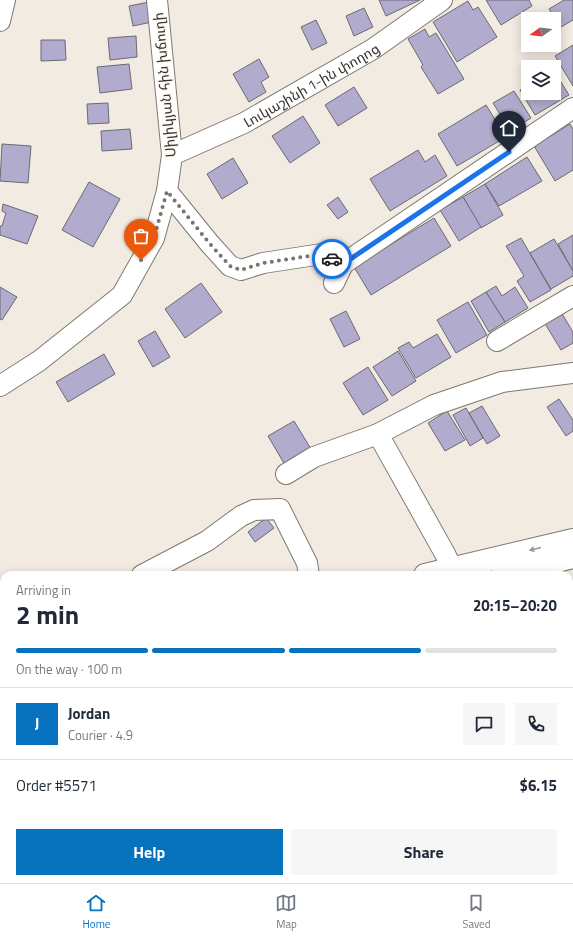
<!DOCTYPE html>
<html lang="en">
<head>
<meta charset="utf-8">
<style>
	body { margin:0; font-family:"Titillium Web","Noto Sans Armenian",sans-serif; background:#f6f6f7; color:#1f2937; height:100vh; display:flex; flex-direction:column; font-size:15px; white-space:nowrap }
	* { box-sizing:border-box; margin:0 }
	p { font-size:13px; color:#747a83 }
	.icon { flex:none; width:22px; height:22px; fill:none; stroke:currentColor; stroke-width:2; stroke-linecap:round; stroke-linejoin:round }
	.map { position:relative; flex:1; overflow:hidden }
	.side { position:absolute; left:0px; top:571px; width:573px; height:312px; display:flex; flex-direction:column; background:#fff; border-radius:12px 12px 0 0; box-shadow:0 2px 10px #0003 }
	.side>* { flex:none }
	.needle { width:26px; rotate:255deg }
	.tools { position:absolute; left:521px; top:12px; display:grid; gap:8px }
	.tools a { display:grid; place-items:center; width:40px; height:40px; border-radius:0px; background:#fff; box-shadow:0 2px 10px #0003; font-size:20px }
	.pin { position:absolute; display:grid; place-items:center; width:34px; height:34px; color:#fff; margin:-41px -17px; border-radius:50% 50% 50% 0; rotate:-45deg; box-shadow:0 0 4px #0007 }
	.pin .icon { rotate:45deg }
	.courier { position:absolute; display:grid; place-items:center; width:40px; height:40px; margin:-20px; border:3px solid #1a73e8; border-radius:50%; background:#fff; color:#222; box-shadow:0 1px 5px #0007 }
	.headline em { font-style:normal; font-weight:700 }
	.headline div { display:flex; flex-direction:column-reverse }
	.headline { display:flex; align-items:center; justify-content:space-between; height:68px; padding:0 16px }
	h1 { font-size:26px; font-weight:700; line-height:30px }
	.bar { display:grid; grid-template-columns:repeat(4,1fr); gap:6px 4px; align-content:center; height:48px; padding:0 16px }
	.bar i { height:5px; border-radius:3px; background:#e0e1e3 }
	.bar .current { background:#0772bd }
	.bar p { grid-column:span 4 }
	.line { display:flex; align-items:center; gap:10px; padding:0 16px; border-top:1px solid #e0e1e3 }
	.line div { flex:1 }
	.round { display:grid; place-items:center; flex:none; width:42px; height:42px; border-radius:0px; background:#f6f6f7 }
	.primary-button { display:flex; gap:8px; margin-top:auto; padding:8px 16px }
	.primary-button a { flex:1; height:46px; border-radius:0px; background:#0772bd; color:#fff; font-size:16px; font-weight:700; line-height:46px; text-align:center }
	.primary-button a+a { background:#f6f6f7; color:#1f2937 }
	.tab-bar { display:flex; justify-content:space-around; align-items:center; height:56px; border-top:1px solid #e0e1e3; background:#fff; font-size:11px; color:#747a83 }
	.tab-bar a { display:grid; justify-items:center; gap:2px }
	.tab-bar .current { color:#0772bd }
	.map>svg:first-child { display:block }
	.building { fill:#b1abcd; stroke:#6b6973 }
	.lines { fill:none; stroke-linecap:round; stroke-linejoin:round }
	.minor-casing { stroke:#7e7870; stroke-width:22 }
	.highway-casing { stroke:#7e7870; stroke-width:24 }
	.minor { stroke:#fff; stroke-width:20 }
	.highway { stroke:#fff; stroke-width:22 }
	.oneway { fill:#9a9a98 }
	.done { stroke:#78746e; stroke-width:4; stroke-dasharray:0 7.2 }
	.route { stroke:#1a73e8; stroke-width:5 }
	.labels { text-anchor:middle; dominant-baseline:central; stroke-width:3; stroke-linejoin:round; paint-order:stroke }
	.street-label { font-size:14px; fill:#363430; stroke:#fef9f1 }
</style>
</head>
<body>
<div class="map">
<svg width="573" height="883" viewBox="0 0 573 883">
	<rect width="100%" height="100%" fill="#f2ebe2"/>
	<g class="building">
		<polygon points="379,0 420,0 386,16"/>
		<polygon points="486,0 529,0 532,6 501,25"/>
		<polygon points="564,0 573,0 573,20 561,27 549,9"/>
		<polygon points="468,1 473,10 478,7 497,37 457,62 433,22"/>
		<polygon points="149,2 152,22 133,26 129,6"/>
		<polygon points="364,8 373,27 354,36 346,16"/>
		<polygon points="316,20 327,43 312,50 301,27"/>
		<polygon points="425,29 429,37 436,33 464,79 438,94 421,67 423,65 408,39"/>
		<polygon points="136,36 137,57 110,60 108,38"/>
		<polygon points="41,40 65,40 66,60 41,61"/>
		<polygon points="573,45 573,86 555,56"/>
		<polygon points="259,59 269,77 261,82 266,92 249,102 233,74"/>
		<polygon points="129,64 132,89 100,93 97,67"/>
		<polygon points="554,71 569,95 535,115 520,90 528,86 528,93 554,93"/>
		<polygon points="354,87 367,108 338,126 325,105"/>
		<polygon points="514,91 531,118 510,131 493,103"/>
		<polygon points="108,103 109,123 88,124 87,104"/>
		<polygon points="486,105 506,137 457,166 438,134"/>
		<polygon points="303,116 320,143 290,163 272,136"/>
		<polygon points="570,124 573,129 573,170 555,181 534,146"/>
		<polygon points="130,129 132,149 102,151 101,131"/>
		<polygon points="2,144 31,146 28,183 0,181"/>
		<polygon points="418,150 425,162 435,155 447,176 390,211 370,179"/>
		<polygon points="527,157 542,181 499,206 485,184"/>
		<polygon points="233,158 248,183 222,199 207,174"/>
		<polygon points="89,182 120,199 93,247 62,230"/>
		<polygon points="485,184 503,215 481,228 463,197"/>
		<polygon points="338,197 348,212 338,219 327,205"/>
		<polygon points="463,197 481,227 459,241 440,210"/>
		<polygon points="3,204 38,216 27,244 0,235 0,226 2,226 6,213 2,211"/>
		<polygon points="434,218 451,246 371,295 354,267"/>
		<polygon points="573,235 573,271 558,244"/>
		<polygon points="521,238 551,290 530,302 517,281 524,276 506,246"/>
		<polygon points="554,239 573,271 573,276 551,289 530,253"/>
		<polygon points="201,283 222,312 185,338 165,309"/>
		<polygon points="496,286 502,296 515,287 528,308 505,322 486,292"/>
		<polygon points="0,287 17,297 2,320 0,319"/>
		<polygon points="486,292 505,322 489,332 471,301"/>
		<polygon points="468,302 487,335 456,353 437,320"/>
		<polygon points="346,311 360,339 344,347 330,319"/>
		<polygon points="561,312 573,332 573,343 561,350 544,322"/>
		<polygon points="155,331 170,357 153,367 138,341"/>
		<polygon points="437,334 451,357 416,378 398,348 409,342 413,348"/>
		<polygon points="398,351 416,381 392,396 373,367"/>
		<polygon points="104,354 115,374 68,402 56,382"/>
		<polygon points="368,367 388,400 363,415 343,383"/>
		<polygon points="559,399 573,420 573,431 566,436 547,407"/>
		<polygon points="482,406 500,436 487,444 469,413"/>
		<polygon points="466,408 483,438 470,446 453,415"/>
		<polygon points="447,411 465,440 445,451 428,423"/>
		<polygon points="294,421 311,449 285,465 268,436"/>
		<polygon points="266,518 274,528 255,542 248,532"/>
	</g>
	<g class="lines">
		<defs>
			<g id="minor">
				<polyline points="0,21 5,0"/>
				<path id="s1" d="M 172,155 L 244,123 L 373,49 L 442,0"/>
				<polyline points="167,191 210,244 230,266 241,270 263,263 322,254 343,264"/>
				<polyline points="334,283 343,264 573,108"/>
				<polyline points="497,341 573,296"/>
				<polyline points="0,386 39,361 122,295 154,238 167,191 172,155 157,0"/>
				<polyline points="378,434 444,552 452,568"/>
				<polyline points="286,474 314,457 378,434 434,405 502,382 573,373"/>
				<polyline points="142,575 207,541 241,516 254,510 280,509 307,563 309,575"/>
				<polyline points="110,879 110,883"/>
				<polyline points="441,883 442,879"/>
			</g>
			<g id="highway">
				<polyline points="425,575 573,540"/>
				<polyline points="502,575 573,557"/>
				<polyline points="0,650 4,649"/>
				<polyline points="0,689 4,688"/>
				<polyline points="0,707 4,706"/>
				<polyline points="0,762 4,760"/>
			</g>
		</defs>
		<use href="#minor" class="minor-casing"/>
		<use href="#highway" class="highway-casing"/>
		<use href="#minor" class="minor"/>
		<use href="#highway" class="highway"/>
	</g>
	<defs><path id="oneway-solid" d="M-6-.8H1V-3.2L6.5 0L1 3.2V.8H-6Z"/></defs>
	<use class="oneway" href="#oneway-solid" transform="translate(535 549) rotate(167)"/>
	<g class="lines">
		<polyline class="done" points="141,260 154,238 167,191 210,244 230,266 241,270 263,263 322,254 332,259"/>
		<polyline class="route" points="332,259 343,264 509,152"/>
	</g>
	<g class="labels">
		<g class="street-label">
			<text stroke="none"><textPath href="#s1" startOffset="156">Լուկաշինի 1-ին փողոց</textPath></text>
			<text transform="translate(164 85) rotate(-95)">Սիլիկյան հին խճուղի</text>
		</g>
	</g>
</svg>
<div class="tools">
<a><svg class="needle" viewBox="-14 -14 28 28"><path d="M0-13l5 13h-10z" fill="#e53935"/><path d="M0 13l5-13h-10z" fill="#747a83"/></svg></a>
<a><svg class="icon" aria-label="layers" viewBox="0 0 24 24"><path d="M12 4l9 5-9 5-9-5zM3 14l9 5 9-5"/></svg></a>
</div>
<div class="pin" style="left:141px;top:260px;background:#ea580c"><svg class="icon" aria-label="bag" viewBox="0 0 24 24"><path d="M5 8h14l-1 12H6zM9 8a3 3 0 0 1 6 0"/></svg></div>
<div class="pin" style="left:509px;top:152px;background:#1f2937"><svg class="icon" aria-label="home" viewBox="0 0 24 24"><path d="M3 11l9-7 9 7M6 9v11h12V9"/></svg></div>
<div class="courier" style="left:332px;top:259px"><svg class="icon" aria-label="car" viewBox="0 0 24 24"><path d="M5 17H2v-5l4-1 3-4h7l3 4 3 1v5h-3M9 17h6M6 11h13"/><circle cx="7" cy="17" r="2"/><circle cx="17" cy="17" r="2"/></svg></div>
<section class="side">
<div class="headline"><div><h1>2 min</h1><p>Arriving in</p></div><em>20:15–20:20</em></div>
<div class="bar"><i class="current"></i><i class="current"></i><i class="current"></i><i></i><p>On the way · 100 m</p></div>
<div class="line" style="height:72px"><b class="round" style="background:#0772bd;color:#fff">J</b><div><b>Jordan</b><p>Courier · 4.9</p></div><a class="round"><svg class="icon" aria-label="chat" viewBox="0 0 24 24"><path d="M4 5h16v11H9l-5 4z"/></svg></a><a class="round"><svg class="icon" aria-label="phone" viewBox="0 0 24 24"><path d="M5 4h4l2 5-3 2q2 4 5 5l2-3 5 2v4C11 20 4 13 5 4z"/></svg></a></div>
<div class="line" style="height:52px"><div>Order #5571</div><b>$6.15</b></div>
<div class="primary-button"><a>Help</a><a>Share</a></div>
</section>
</div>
<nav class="tab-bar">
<a class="current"><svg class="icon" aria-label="home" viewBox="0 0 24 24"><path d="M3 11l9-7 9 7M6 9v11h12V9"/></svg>Home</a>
<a><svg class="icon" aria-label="map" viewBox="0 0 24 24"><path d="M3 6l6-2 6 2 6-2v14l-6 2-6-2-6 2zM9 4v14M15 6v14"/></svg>Map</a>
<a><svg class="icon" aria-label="saved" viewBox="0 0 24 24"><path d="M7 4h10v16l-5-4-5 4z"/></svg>Saved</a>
</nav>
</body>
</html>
